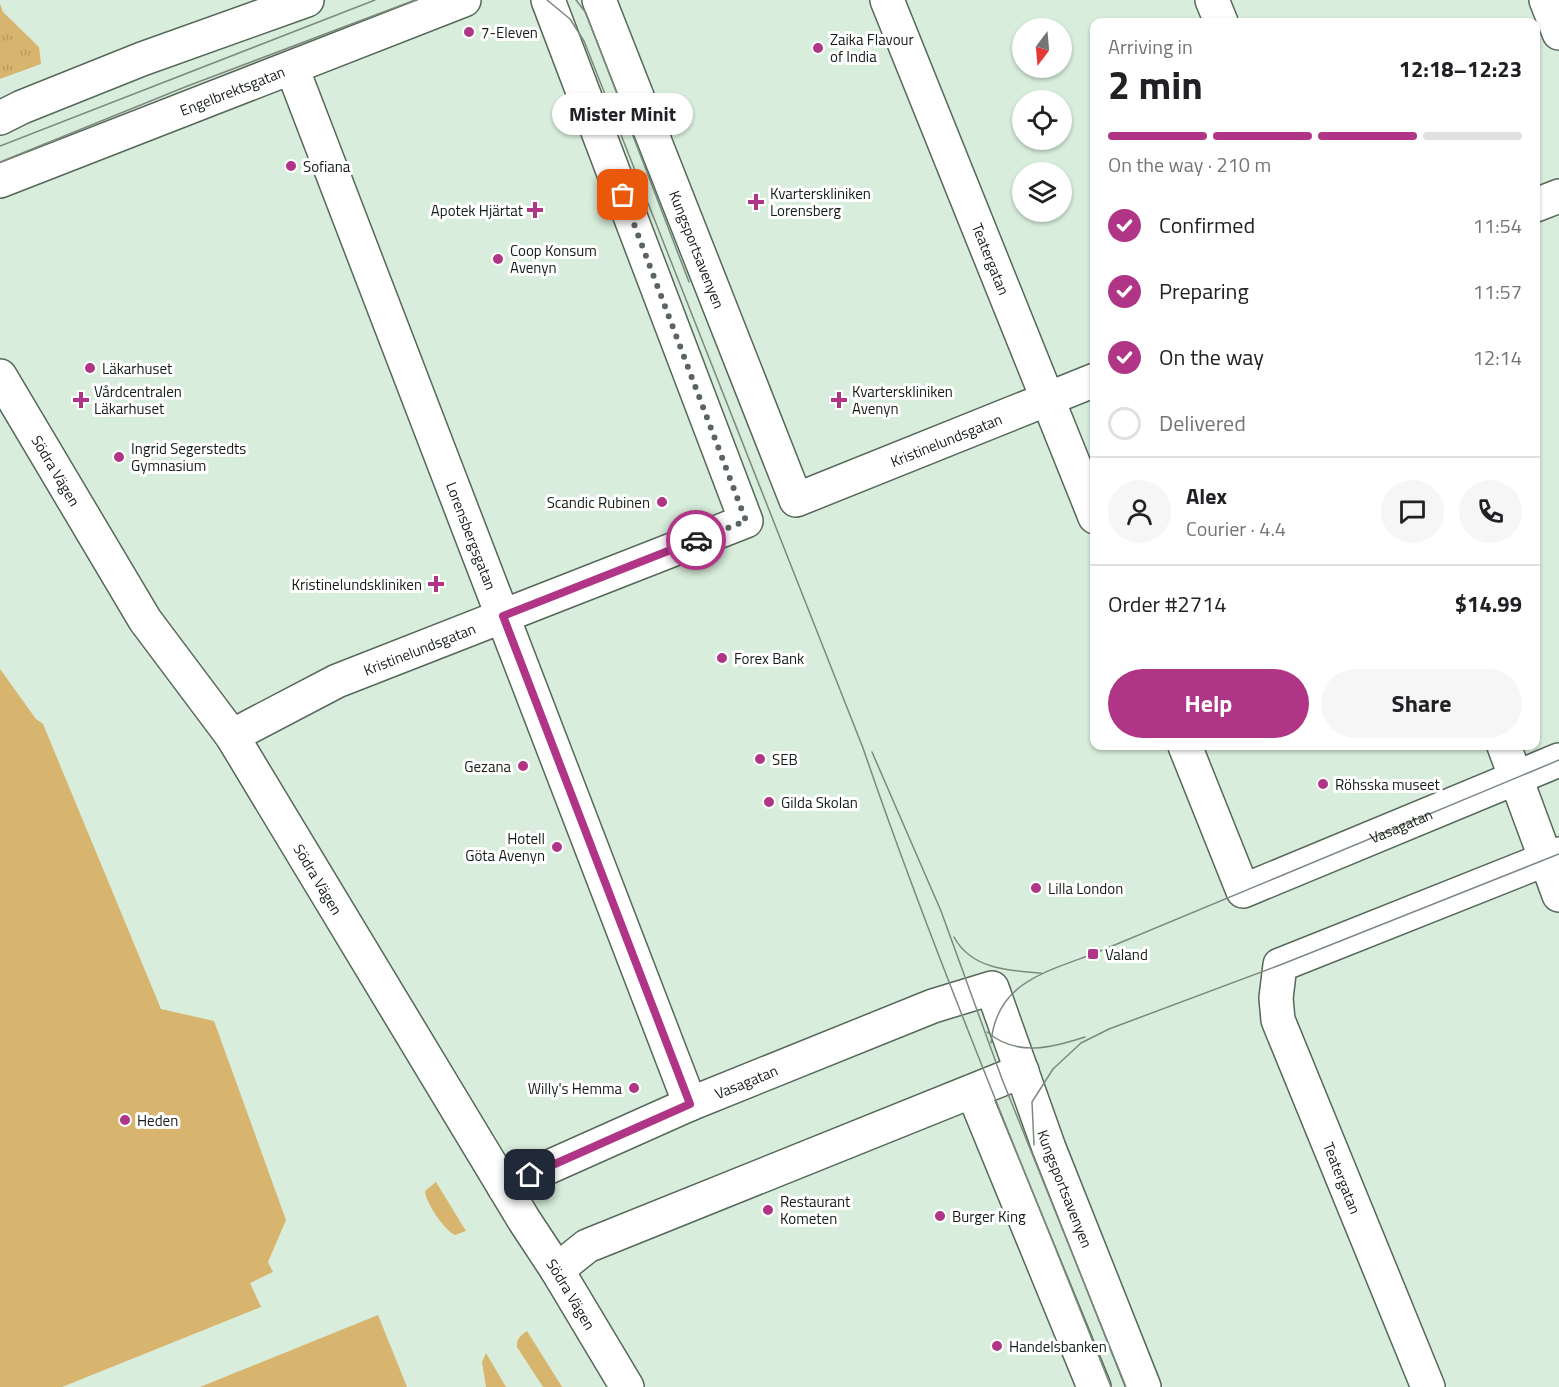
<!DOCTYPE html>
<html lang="en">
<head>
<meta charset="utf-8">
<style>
	body { margin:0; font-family:"Titillium Web",sans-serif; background:#f6f6f6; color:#202124; height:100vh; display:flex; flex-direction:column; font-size:22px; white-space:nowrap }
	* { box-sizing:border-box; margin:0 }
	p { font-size:20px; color:#757577 }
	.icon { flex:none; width:33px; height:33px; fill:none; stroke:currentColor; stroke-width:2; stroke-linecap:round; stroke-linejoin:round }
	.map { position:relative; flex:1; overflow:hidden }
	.panel { position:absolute; left:1090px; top:18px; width:450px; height:732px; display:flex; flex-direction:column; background:#fff; border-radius:12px; box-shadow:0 2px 4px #0004 }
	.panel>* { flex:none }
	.needle { width:39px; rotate:196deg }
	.tools { position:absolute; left:1012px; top:18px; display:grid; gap:12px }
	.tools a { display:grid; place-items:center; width:60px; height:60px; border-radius:50%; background:#fff; box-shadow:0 2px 4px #0004; font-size:30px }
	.pin { position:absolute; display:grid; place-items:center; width:51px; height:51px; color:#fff; margin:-26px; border-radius:12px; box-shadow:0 3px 9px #0006 }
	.courier { position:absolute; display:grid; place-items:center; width:60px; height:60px; margin:-30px; border:4px solid #b13586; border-radius:50%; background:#fff; color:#222; box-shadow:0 2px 8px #0007 }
	.bubble { position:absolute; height:42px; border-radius:21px; background:#fff; box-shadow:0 2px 4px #0004; font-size:20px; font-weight:700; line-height:42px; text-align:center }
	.head em { font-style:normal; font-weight:700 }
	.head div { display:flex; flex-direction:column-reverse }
	.head { display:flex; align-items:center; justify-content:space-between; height:102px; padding:0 18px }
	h1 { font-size:39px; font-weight:700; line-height:45px }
	.bar { display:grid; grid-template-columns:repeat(4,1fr); gap:9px 6px; align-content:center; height:72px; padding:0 18px }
	.bar i { height:8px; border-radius:4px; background:#e0e0e0 }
	.bar .on { background:#b13586 }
	.bar p { grid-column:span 4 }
	.line { display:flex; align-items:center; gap:15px; padding:0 18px; border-top:2px solid #e0e0e0 }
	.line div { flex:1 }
	.round { display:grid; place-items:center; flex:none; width:63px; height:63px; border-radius:32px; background:#f6f6f6 }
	ol { padding:0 18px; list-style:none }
	li { display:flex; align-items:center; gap:18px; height:66px }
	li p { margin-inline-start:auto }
	li .icon { padding:6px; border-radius:50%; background:#b13586; color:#fff; stroke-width:4 }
	li:last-child { color:#757577 }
	li i { width:33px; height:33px; border:3px solid #e0e0e0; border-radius:50% }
	.cta { display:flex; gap:12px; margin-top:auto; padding:12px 18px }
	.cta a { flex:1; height:69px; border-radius:36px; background:#b13586; color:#fff; font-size:24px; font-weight:700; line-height:69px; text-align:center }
	.cta a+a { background:#f6f6f6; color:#202124 }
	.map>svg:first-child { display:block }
	.grass { fill:#d8b56e }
	.park { fill:url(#park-tufts) }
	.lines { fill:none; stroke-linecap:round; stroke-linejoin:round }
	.street-casing { stroke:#566859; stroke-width:36 }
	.secondary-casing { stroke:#566859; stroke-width:36 }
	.street { stroke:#fff; stroke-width:33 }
	.secondary { stroke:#fff; stroke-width:33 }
	.tram { stroke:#7c8a7e; stroke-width:1.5 }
	.done { stroke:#5a665c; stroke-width:6; stroke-dasharray:0 10.8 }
	.route { stroke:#b13586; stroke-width:8 }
	.poi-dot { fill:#b13586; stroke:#fff; stroke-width:2 }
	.labels { text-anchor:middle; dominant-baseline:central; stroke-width:6; stroke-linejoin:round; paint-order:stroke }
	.poi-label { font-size:15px; fill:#161d17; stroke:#fff; text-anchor:start }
	.street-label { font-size:15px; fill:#161d17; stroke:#fff }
</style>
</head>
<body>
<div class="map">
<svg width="1559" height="1387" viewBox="0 0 1559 1387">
	<defs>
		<pattern id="park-tufts" width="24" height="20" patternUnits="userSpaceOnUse" patternTransform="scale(1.5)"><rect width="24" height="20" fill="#d8b56e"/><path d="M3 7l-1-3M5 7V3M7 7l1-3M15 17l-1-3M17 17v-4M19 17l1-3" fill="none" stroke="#b99b5f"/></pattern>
	</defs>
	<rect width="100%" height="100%" fill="#d8eddb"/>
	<g class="grass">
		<polygon points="0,669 36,719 43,724 161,1009 214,1021 286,1220 268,1262 273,1272 250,1283 261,1307 62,1387 0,1387"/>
		<path d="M 436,1182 L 466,1231 L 455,1235 C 445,1231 425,1202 425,1191 Z"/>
		<polygon points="378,1315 407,1387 200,1387"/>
		<path d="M 527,1331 L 562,1387 L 543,1387 L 517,1347 C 516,1339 520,1336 527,1331 Z"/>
		<polygon points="486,1353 506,1387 486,1387 482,1362"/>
	</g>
	<polygon class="park" points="0,4 3,12 39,47 41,64 0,79"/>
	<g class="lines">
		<defs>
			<g id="street">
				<path id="s1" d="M 599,0 L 796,500 L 1095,380"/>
				<path id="s2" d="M 887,0 L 1095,517"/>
				<polyline points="1212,0 1221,22"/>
				<polyline points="1546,0 1559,33"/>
				<path id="s3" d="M 292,68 L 690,1104"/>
				<polyline points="1536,205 1559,196"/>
				<path id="s4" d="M 232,736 L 337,681 L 746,521 L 548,0"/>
				<path id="s5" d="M 1185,746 L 1243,891 L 1559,760"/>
				<polyline points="1504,746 1559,895"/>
				<polyline points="973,1092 1094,1387"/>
				<path id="s6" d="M 504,1187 L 690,1104 L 933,1006 L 992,988 L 1049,1148 L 1144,1387"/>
				<polyline points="557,1270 587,1246 1022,1071"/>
				<polyline points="1428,1387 1278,1020 1276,998 1280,965 1559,854"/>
			</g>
			<g id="secondary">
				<polyline points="0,118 22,107 142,59 307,0"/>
				<path id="s7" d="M 0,181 L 464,0"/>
				<path id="s8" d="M 0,376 L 145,620 L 232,736 L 524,1220 L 557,1270 L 627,1387"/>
			</g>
		</defs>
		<use href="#street" class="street-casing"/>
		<use href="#secondary" class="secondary-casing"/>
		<use href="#street" class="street"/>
		<use href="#secondary" class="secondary"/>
		<g class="tram">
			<path d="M 547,0 L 570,19 L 584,41 L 863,748 C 937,964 1027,1175 1111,1387"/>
			<polyline points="576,0 586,13 689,282"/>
			<polyline points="0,146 375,0"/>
			<polyline points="0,162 185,87 415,0"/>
			<polyline points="872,752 941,911 1002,1079 1126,1387"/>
			<path d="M 954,937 C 971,969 1009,971 1041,973"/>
			<path d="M 987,1032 C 1017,1057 1051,1048 1085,1037"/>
			<path d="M 991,1043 C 996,983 1045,972 1093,954 L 1559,760"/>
			<polyline points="1034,1145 1032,1102 1053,1069 1081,1043 1109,1029 1280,965 1559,854"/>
		</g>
	</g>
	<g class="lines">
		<polyline class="done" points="623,195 746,521 696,540"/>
		<polyline class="route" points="530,1175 690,1104 503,616 696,540"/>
	</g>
	<g class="poi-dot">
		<circle cx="469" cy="32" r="6"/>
		<circle cx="818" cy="48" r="6"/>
		<circle cx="291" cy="166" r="6"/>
		<path d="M753 193h6v6h6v6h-6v6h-6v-6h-6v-6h6z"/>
		<path d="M532 201h6v6h6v6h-6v6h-6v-6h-6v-6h6z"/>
		<circle cx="498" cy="259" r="6"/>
		<circle cx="90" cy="368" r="6"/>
		<path d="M78 391h6v6h6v6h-6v6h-6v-6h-6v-6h6z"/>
		<path d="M836 391h6v6h6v6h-6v6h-6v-6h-6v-6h6z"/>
		<circle cx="119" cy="457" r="6"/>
		<circle cx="662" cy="502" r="6"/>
		<path d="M433 575h6v6h6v6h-6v6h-6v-6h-6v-6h6z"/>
		<circle cx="722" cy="658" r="6"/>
		<circle cx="760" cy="759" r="6"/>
		<circle cx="523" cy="766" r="6"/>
		<circle cx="1323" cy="784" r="6"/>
		<circle cx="769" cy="802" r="6"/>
		<circle cx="557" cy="847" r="6"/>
		<circle cx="1036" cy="888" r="6"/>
		<rect x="1087" y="948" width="12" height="12" rx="3"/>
		<circle cx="634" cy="1088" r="6"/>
		<circle cx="125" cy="1120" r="6"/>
		<circle cx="768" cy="1210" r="6"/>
		<circle cx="940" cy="1216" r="6"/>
		<circle cx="997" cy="1346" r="6"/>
	</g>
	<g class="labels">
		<g class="poi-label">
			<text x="481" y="32">7-Eleven</text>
			<text x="830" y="39">Zaika Flavour<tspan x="830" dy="17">of India</tspan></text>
			<text x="303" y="166">Sofiana</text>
			<text x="770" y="193">Kvarterskliniken<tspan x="770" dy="17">Lorensberg</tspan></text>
			<text x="523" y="210" text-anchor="end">Apotek Hjärtat</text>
			<text x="510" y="250">Coop Konsum<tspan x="510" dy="17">Avenyn</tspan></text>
			<text x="102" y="368">Läkarhuset</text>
			<text x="94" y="391">Vårdcentralen<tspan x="94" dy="17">Läkarhuset</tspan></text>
			<text x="852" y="391">Kvarterskliniken<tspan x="852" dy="17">Avenyn</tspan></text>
			<text x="131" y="448">Ingrid Segerstedts<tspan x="131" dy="17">Gymnasium</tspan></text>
			<text x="650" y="502" text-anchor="end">Scandic Rubinen</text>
			<text x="422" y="584" text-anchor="end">Kristinelundskliniken</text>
			<text x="734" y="658">Forex Bank</text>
			<text x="772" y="759">SEB</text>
			<text x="511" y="766" text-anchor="end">Gezana</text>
			<text x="1335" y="784">Röhsska museet</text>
			<text x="781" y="802">Gilda Skolan</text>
			<text x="545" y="838" text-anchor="end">Hotell<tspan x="545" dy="17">Göta Avenyn</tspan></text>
			<text x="1048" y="888">Lilla London</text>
			<text x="1105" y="954">Valand</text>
			<text x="622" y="1088" text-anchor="end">Willy's Hemma</text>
			<text x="137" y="1120">Heden</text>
			<text x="780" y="1201">Restaurant<tspan x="780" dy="17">Kometen</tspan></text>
			<text x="952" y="1216">Burger King</text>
			<text x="1009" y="1346">Handelsbanken</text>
		</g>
		<g class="street-label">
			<text stroke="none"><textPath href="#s7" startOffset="249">Engelbrektsgatan</textPath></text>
			<text stroke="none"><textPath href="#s1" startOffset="268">Kungsportsavenyen</textPath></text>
			<text stroke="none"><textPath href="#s2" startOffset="279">Teatergatan</textPath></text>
			<text stroke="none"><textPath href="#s1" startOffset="699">Kristinelundsgatan</textPath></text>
			<text stroke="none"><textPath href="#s8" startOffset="110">Södra Vägen</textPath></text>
			<text stroke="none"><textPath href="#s3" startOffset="501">Lorensbergsgatan</textPath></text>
			<text stroke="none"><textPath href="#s4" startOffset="207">Kristinelundsgatan</textPath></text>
			<text stroke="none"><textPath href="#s5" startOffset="327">Vasagatan</textPath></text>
			<text stroke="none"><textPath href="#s8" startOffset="596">Södra Vägen</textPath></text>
			<text stroke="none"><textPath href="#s6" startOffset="264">Vasagatan</textPath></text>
			<text transform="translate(1342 1178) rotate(68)">Teatergatan</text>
			<text stroke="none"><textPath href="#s6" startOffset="741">Kungsportsavenyen</textPath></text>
			<text stroke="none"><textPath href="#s8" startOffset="1082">Södra Vägen</textPath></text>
		</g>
	</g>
</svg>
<div class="tools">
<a><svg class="needle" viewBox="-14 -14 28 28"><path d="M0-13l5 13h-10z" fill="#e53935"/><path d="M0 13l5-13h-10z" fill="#757577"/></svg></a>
<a><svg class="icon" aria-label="locate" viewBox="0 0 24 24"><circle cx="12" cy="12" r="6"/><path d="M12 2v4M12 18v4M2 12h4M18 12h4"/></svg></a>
<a><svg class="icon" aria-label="layers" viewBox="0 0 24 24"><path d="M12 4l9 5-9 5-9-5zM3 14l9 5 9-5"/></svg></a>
</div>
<div class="pin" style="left:623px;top:195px;background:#ea580c"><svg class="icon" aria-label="bag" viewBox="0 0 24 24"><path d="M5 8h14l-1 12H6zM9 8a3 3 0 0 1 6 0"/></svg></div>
<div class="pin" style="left:530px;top:1175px;background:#1f2937"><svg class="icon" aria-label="home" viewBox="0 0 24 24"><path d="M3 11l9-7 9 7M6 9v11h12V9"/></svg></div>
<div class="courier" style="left:696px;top:540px"><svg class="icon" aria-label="car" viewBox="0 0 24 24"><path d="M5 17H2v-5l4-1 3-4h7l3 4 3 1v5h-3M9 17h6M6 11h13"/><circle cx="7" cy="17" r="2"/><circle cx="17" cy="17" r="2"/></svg></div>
<div class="bubble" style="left:552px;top:93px;width:141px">Mister Minit</div>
<section class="panel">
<div class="head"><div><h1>2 min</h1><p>Arriving in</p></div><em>12:18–12:23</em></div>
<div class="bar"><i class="on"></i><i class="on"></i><i class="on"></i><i></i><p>On the way · 210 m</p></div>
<ol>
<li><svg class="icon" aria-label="check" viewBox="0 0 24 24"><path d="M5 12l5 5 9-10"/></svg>Confirmed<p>11:54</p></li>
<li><svg class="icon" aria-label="check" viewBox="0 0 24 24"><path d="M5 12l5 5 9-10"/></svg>Preparing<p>11:57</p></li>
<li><svg class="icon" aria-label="check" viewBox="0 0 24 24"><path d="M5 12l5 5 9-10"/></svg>On the way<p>12:14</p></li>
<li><i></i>Delivered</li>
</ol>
<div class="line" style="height:108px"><a class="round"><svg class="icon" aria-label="person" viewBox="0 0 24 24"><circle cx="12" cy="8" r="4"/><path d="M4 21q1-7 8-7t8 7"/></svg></a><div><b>Alex</b><p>Courier · 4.4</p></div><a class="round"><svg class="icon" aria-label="chat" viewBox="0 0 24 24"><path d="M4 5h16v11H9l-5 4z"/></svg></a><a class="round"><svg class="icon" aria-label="phone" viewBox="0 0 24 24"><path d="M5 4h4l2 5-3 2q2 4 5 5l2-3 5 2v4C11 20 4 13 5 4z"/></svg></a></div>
<div class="line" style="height:78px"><div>Order #2714</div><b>$14.99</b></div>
<div class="cta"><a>Help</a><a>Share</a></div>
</section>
</div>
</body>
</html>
